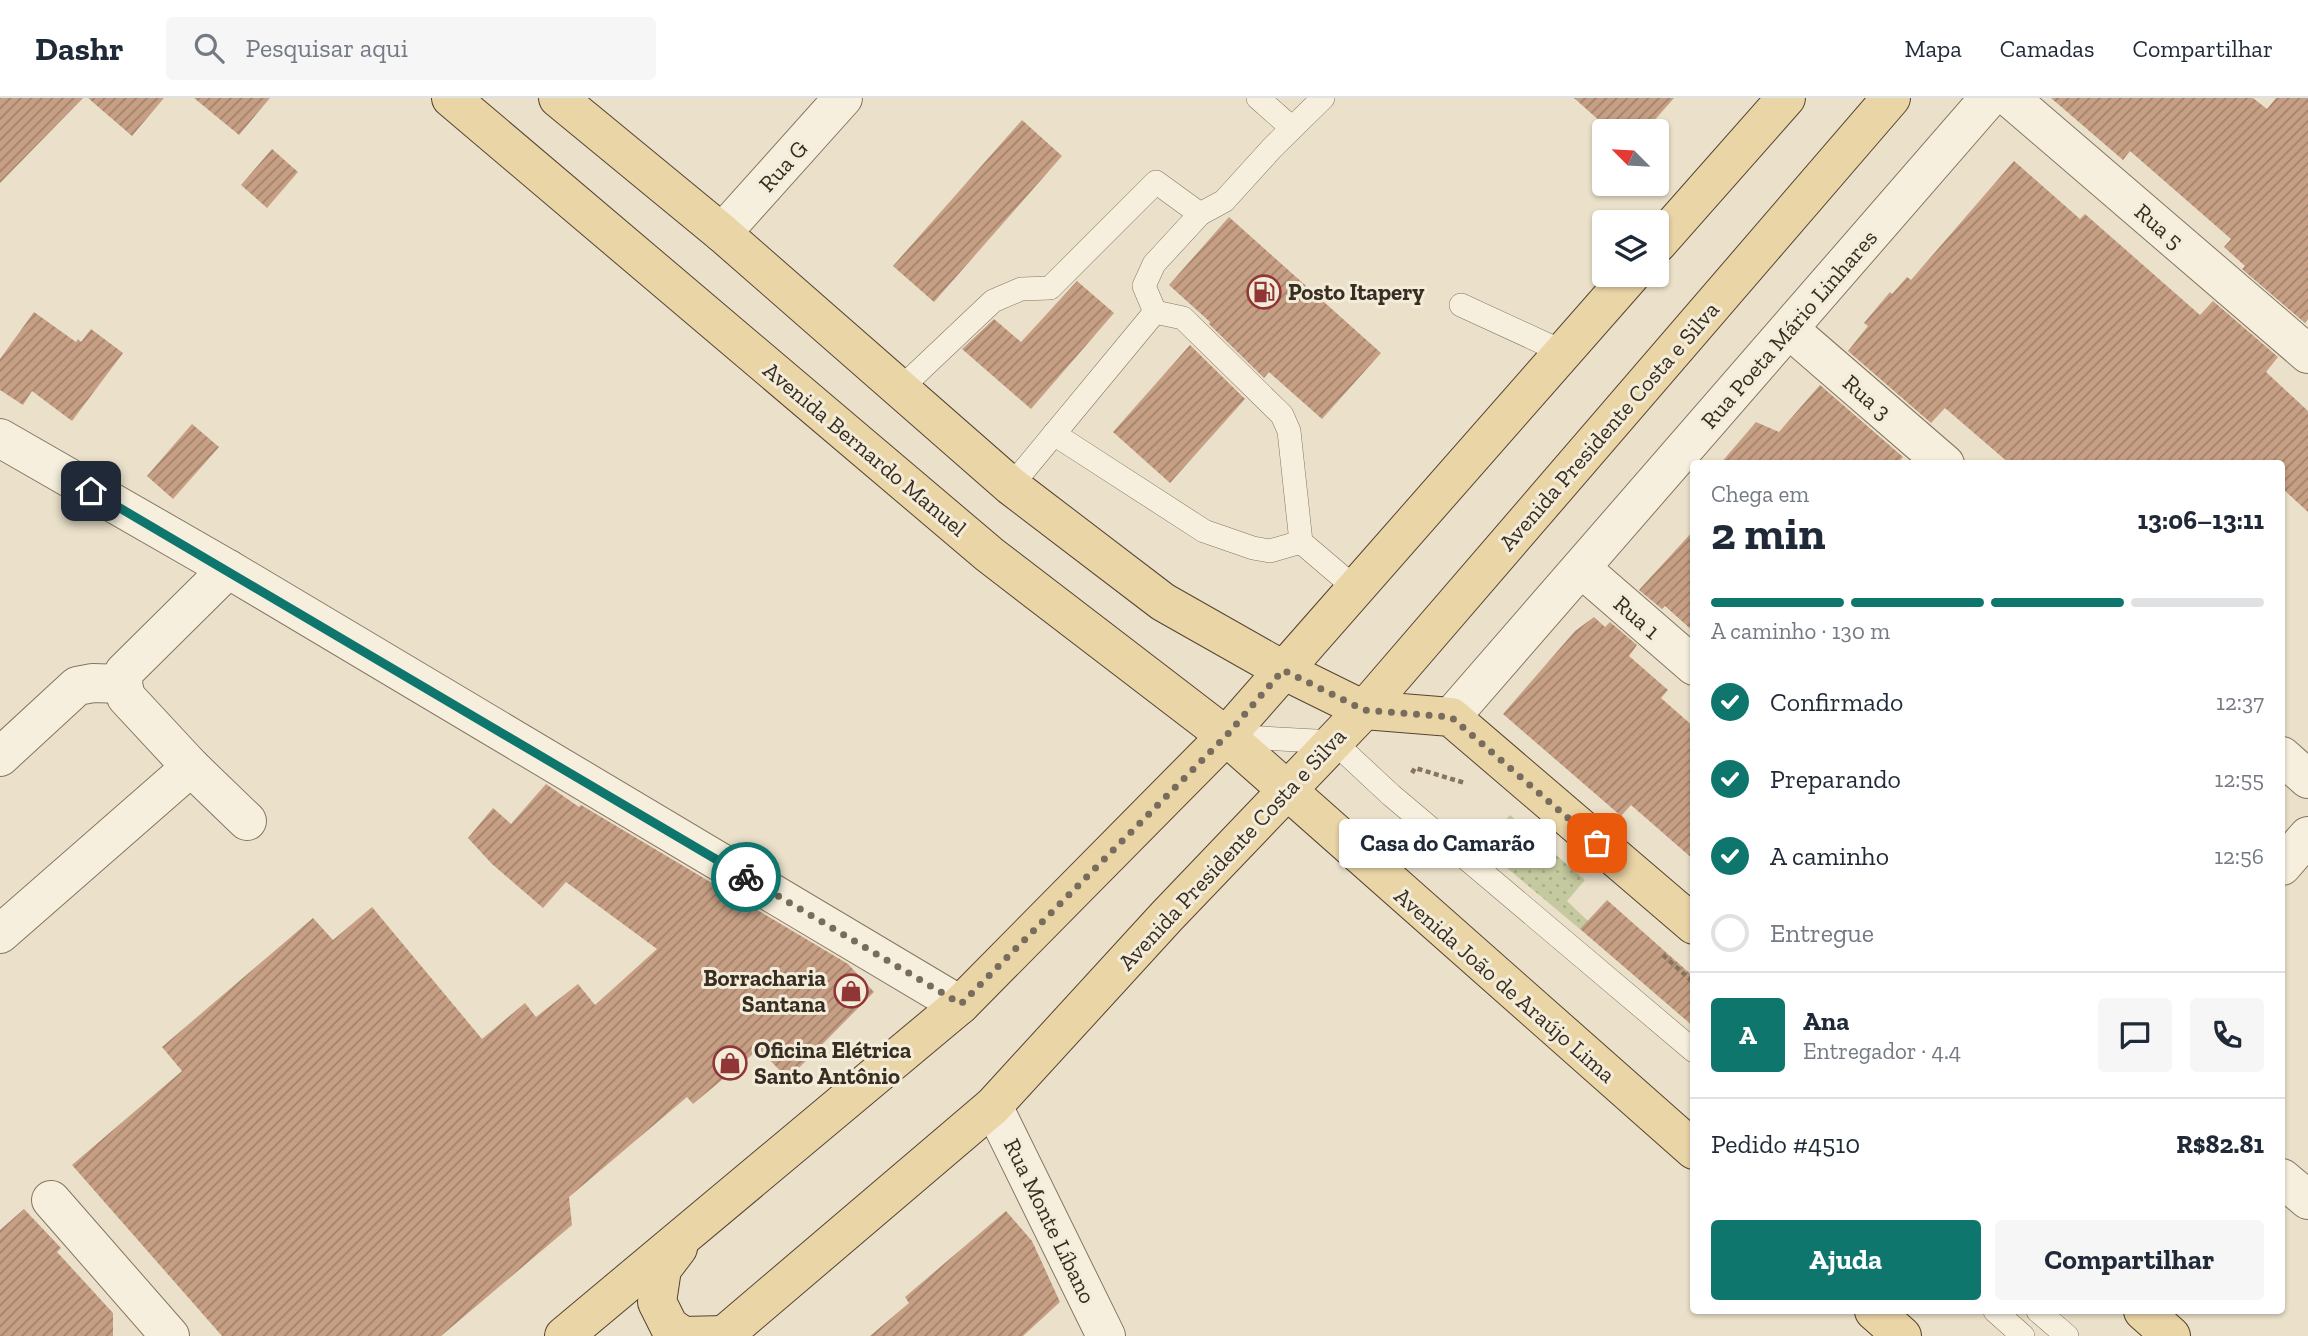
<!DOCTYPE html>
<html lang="pt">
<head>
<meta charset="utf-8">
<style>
	body { margin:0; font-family:"Zilla Slab",serif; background:#f6f6f7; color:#1f2937; height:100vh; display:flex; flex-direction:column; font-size:26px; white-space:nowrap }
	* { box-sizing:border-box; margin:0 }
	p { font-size:23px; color:#747a83 }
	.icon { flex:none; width:38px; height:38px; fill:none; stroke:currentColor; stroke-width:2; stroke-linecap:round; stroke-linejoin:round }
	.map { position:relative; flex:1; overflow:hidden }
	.drawer { position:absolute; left:1690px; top:362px; width:595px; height:854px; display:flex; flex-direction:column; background:#fff; border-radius:7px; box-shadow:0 2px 5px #0004 }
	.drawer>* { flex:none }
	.needle { width:46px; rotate:294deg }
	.buttons { position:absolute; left:1592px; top:21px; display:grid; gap:14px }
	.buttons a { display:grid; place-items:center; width:77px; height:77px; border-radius:7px; background:#fff; box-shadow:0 2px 5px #0004; font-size:35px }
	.pin { position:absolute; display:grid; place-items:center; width:60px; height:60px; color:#fff; margin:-30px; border-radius:14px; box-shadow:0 4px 10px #0006 }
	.courier { position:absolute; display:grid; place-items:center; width:70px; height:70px; margin:-35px; border:5px solid #0f766e; border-radius:50%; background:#fff; color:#222; box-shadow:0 2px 9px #0007 }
	.bubble { position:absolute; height:49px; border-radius:7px; background:#fff; box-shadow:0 2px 5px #0004; font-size:23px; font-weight:700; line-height:49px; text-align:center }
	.head em { font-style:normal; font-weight:700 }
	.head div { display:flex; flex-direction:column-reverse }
	.head { display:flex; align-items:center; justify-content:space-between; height:119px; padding:0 21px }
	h1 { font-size:46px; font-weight:700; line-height:52px }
	.bar { display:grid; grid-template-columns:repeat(4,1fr); gap:10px 7px; align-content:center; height:84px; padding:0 21px }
	.bar i { height:9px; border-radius:5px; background:#e0e1e3 }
	.bar .active { background:#0f766e }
	.bar p { grid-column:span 4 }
	.line { display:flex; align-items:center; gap:18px; padding:0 21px; border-top:2px solid #e0e1e3 }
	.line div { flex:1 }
	.round { display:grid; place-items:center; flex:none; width:74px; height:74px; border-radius:7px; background:#f6f6f7 }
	ol { padding:0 21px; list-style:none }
	li { display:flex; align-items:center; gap:21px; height:77px }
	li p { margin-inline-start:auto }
	li .icon { padding:7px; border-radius:50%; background:#0f766e; color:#fff; stroke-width:4 }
	li:last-child { color:#747a83 }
	li i { width:38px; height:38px; border:4px solid #e0e1e3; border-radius:50% }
	.cta { display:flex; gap:14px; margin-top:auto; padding:14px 21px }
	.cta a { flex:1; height:80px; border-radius:7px; background:#0f766e; color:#fff; font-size:28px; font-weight:700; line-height:80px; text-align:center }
	.cta a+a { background:#f6f6f7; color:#1f2937 }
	header { display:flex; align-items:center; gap:42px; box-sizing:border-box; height:98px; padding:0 35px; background:#fff; border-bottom:2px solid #e0e1e3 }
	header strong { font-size:33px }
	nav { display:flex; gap:38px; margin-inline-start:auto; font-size:24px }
	.search { width:490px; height:63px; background:#f6f6f7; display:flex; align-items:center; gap:18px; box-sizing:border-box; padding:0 24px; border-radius:7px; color:#747a83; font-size:26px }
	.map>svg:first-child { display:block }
	.grass { fill:url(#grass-dots) }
	.building { fill:url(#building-hatch) }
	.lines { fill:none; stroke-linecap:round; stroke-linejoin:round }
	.service-casing { stroke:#867560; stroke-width:24 }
	.minor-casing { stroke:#867560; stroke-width:40 }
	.tertiary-casing { stroke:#867560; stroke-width:40 }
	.primary-casing { stroke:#554334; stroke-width:40 }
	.path { stroke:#867560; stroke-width:4.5; stroke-dasharray:5 3.5; stroke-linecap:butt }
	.service { stroke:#f6efdd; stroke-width:23 }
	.minor { stroke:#f6efdd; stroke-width:38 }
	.tertiary { stroke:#f6efdd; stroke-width:38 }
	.primary { stroke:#ead5a7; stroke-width:38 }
	.done { stroke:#776c5d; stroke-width:7; stroke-dasharray:0 12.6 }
	.route { stroke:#0f766e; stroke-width:9 }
	.labels { text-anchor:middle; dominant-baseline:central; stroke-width:6; stroke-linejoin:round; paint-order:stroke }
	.street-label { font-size:23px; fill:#382d22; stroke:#f3ecd9 }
	.poi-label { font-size:23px; font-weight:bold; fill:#382d22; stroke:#f3ecd9; text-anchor:start }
</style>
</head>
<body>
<header>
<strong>Dashr</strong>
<div class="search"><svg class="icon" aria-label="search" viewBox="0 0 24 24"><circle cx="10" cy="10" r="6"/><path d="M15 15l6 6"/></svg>Pesquisar aqui</div>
<nav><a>Mapa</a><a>Camadas</a><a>Compartilhar</a></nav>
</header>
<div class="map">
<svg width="2308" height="1238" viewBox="0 0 2308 1238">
	<defs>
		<pattern id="grass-dots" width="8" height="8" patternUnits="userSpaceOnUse" patternTransform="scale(1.75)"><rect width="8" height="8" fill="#c4c99f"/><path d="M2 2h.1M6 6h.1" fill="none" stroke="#a9ad89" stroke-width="1.8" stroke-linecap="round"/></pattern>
		<pattern id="building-hatch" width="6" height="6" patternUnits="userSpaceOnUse" patternTransform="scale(1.75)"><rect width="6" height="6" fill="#c69f84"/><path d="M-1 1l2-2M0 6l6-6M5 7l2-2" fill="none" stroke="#a2826c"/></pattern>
	</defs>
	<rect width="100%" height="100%" fill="#ebe1ca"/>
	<polygon class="grass" points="1510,717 1585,782 1567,803 1588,823 1581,832 1482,749"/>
	<g class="building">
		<polygon points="0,0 83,0 0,85"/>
		<polygon points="88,0 164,0 132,38"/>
		<polygon points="194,0 270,0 239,37"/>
		<polygon points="1574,0 1674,0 1645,33 1611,33"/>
		<polygon points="2051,0 2253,0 2267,11 2276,0 2308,0 2308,221 2305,225 2242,171 2245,168 2224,149 2231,141 2130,53 2123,62"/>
		<polygon points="1022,22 1062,58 934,204 893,168"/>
		<polygon points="272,51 298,74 267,110 241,87"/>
		<polygon points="2014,63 2080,121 2085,116 2200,217 2213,203 2278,259 2266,274 2308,313 2308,414 2282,390 2282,366 2010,366 1945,310 1931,325 1848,253 1868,228 1864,225 1890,194 1892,196 1907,179 1911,182"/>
		<polygon points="1229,119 1381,255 1322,321 1269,274 1264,280 1209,226 1210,224 1169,187"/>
		<polygon points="1077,183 1114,215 1031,311 962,251 994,221 1021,244"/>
		<polygon points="34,214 76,244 78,241 81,244 91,231 123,255 72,323 32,293 23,307 0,292 0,261"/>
		<polygon points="1190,247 1245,301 1170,385 1113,334"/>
		<polygon points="1820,287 1903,359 1897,366 1720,366 1756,324 1779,334"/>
		<polygon points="192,326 219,349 173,401 147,378"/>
		<polygon points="1694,432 1694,534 1665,508 1662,511 1639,492"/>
		<polygon points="1594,519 1605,529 1610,524 1637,547 1629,558 1668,592 1661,600 1694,629 1694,762 1631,707 1621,718 1503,616 1575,533"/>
		<polygon points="546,686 579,709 581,707 848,866 874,894 788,981 759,951 693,1006 687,999 569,1099 572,1127 441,1238 222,1238 72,1067 182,973 162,949 313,820 333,842 372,809 482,941 525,905 536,919 578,886 595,907 657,851 566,784 543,810 492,766 468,740 493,710 511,726"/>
		<polygon points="1607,802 1694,879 1694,929 1580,831"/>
		<polygon points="24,1111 61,1150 57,1154 113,1215 113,1238 0,1238 0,1132"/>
		<polygon points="1006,1113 1032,1143 1060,1204 1023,1238 870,1238 909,1205 905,1199"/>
	</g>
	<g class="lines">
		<defs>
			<g id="service">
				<polyline points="1258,0 1292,30"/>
				<polyline points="1461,207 1563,254"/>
				<polyline points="1155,214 1144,188 1154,166 1200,116"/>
				<polyline points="899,292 993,203 1021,191 1050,190 1156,84 1200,116 1224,103 1273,49 1323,0"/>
				<polyline points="1054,336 1204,433 1253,450 1270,453 1301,444"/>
				<polyline points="1011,388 1155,214 1183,220 1282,317 1289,333 1301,444 1355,490"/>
				<polyline points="1227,638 1334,644 1391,697 1694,953"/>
				<polyline points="1995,1213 2023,1238"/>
				<polyline points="2038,1213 2067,1238"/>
			</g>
			<g id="minor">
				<polyline points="2010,0 2308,256"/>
				<polyline points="722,135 843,0"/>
				<polyline points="1790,232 1945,366"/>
				<polyline points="0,340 228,471 960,907"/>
				<polyline points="1581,470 1694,568"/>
				<polyline points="228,471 124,574 123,586 126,599 191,669 247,723"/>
				<polyline points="1451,619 1989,0"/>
				<polyline points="2282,658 2308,681"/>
				<polyline points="0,659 77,588 93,585 123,586"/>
				<polyline points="2282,768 2308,738"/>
				<polyline points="0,836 191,669"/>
				<polyline points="2282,1080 2308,1102"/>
				<polyline points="51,1102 170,1238"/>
			</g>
			<polyline id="tertiary" points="993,1008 1106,1238"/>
			<g id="primary">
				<polyline points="451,0 990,457 1226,638 1694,1052"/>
				<polyline points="558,0 722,135 1011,388 1163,504 1283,572 1364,612 1451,619 1694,827"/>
				<polyline points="1657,146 1786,0"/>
				<polyline points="678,1150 662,1171 657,1204 669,1228 683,1238 724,1237"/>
				<polyline points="1874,1213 1902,1238"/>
				<polyline points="2143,1213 2171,1238"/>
				<polyline points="564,1238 960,907 1226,638 1631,177"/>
				<polyline points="723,1238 993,1008 1167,818 1364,612 1891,0"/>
			</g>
		</defs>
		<use href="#service" class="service-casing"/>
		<use href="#minor" class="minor-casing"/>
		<use href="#tertiary" class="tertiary-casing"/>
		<use href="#primary" class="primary-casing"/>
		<g class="path">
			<polyline points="1412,675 1415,670 1465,685"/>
			<polyline points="1663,857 1694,885"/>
		</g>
		<use href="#service" class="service"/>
		<use href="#minor" class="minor"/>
		<use href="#tertiary" class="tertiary"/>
		<use href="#primary" class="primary"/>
	</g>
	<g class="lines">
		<polyline class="done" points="746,779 961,906 1226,638 1283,572 1364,612 1451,619 1597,745"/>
		<polyline class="route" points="91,393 746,779"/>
	</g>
	<defs>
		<symbol id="fuel-ring" viewBox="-11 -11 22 22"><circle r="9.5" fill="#f3ecd9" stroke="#903636" stroke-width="1.5"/><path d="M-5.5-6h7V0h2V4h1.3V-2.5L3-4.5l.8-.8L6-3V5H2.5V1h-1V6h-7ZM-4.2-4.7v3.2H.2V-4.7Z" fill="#903636"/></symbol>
		<symbol id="shop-ring" viewBox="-11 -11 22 22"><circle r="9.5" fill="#f3ecd9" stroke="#903636" stroke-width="1.5"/><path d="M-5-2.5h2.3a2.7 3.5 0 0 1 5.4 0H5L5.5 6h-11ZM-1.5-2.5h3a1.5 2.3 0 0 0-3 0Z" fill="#903636"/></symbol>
	</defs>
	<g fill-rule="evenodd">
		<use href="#fuel-ring" x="1245" y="175" width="38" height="38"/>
		<use href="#shop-ring" x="832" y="874" width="38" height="38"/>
		<use href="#shop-ring" x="711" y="946" width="38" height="38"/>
	</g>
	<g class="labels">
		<g class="street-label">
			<text transform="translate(783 68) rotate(-48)">Rua G</text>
			<text transform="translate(2159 128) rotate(41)">Rua 5</text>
			<text transform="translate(1789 231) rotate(-49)">Rua Poeta Mário Linhares</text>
			<text transform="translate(1867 299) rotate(41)">Rua 3</text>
			<text transform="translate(1609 328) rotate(-49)">Avenida Presidente Costa e Silva</text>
			<text transform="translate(865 351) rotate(40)">Avenida Bernardo Manuel</text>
			<text transform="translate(1637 519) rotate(41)">Rua 1</text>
			<text transform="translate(1232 751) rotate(-47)">Avenida Presidente Costa e Silva</text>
			<text transform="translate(1505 887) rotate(41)">Avenida João de Araújo Lima</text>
			<text transform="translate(1050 1123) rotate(64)">Rua Monte Líbano</text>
		</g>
		<g class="poi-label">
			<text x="1288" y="194">Posto Itapery</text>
			<text x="826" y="880" text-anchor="end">Borracharia<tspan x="826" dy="26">Santana</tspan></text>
			<text x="754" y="952">Oficina Elétrica<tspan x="754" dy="26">Santo Antônio</tspan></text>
		</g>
	</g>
</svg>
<div class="buttons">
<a><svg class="needle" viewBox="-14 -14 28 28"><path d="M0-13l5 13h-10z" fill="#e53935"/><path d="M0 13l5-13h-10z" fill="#747a83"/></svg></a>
<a><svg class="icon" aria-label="layers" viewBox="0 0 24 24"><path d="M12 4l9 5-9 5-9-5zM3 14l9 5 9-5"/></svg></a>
</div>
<div class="pin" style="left:1597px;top:745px;background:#ea580c"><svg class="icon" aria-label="bag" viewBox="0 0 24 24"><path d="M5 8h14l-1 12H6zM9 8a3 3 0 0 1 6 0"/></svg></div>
<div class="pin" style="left:91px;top:393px;background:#1f2937"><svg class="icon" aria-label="home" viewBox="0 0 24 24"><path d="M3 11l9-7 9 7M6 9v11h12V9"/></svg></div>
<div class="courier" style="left:746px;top:779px"><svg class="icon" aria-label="bike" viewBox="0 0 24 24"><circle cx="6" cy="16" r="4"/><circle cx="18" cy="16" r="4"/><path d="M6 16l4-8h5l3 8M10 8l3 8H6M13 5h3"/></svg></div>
<div class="bubble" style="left:1339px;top:721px;width:217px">Casa do Camarão</div>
<section class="drawer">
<div class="head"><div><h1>2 min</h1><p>Chega em</p></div><em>13:06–13:11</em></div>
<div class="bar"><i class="active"></i><i class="active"></i><i class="active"></i><i></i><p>A caminho · 130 m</p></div>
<ol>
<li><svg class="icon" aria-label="check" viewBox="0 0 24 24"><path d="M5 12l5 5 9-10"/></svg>Confirmado<p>12:37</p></li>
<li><svg class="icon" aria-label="check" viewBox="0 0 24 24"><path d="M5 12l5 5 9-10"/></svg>Preparando<p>12:55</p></li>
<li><svg class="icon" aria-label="check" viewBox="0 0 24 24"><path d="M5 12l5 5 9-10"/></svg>A caminho<p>12:56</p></li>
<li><i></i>Entregue</li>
</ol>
<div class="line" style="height:126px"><b class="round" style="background:#0f766e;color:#fff">A</b><div><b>Ana</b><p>Entregador · 4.4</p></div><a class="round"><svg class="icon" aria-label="chat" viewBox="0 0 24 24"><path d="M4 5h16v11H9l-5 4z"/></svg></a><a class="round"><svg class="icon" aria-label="phone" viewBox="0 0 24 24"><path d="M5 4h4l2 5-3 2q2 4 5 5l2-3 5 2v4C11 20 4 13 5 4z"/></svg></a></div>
<div class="line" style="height:91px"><div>Pedido #4510</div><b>R$82.81</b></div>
<div class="cta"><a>Ajuda</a><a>Compartilhar</a></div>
</section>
</div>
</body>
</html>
